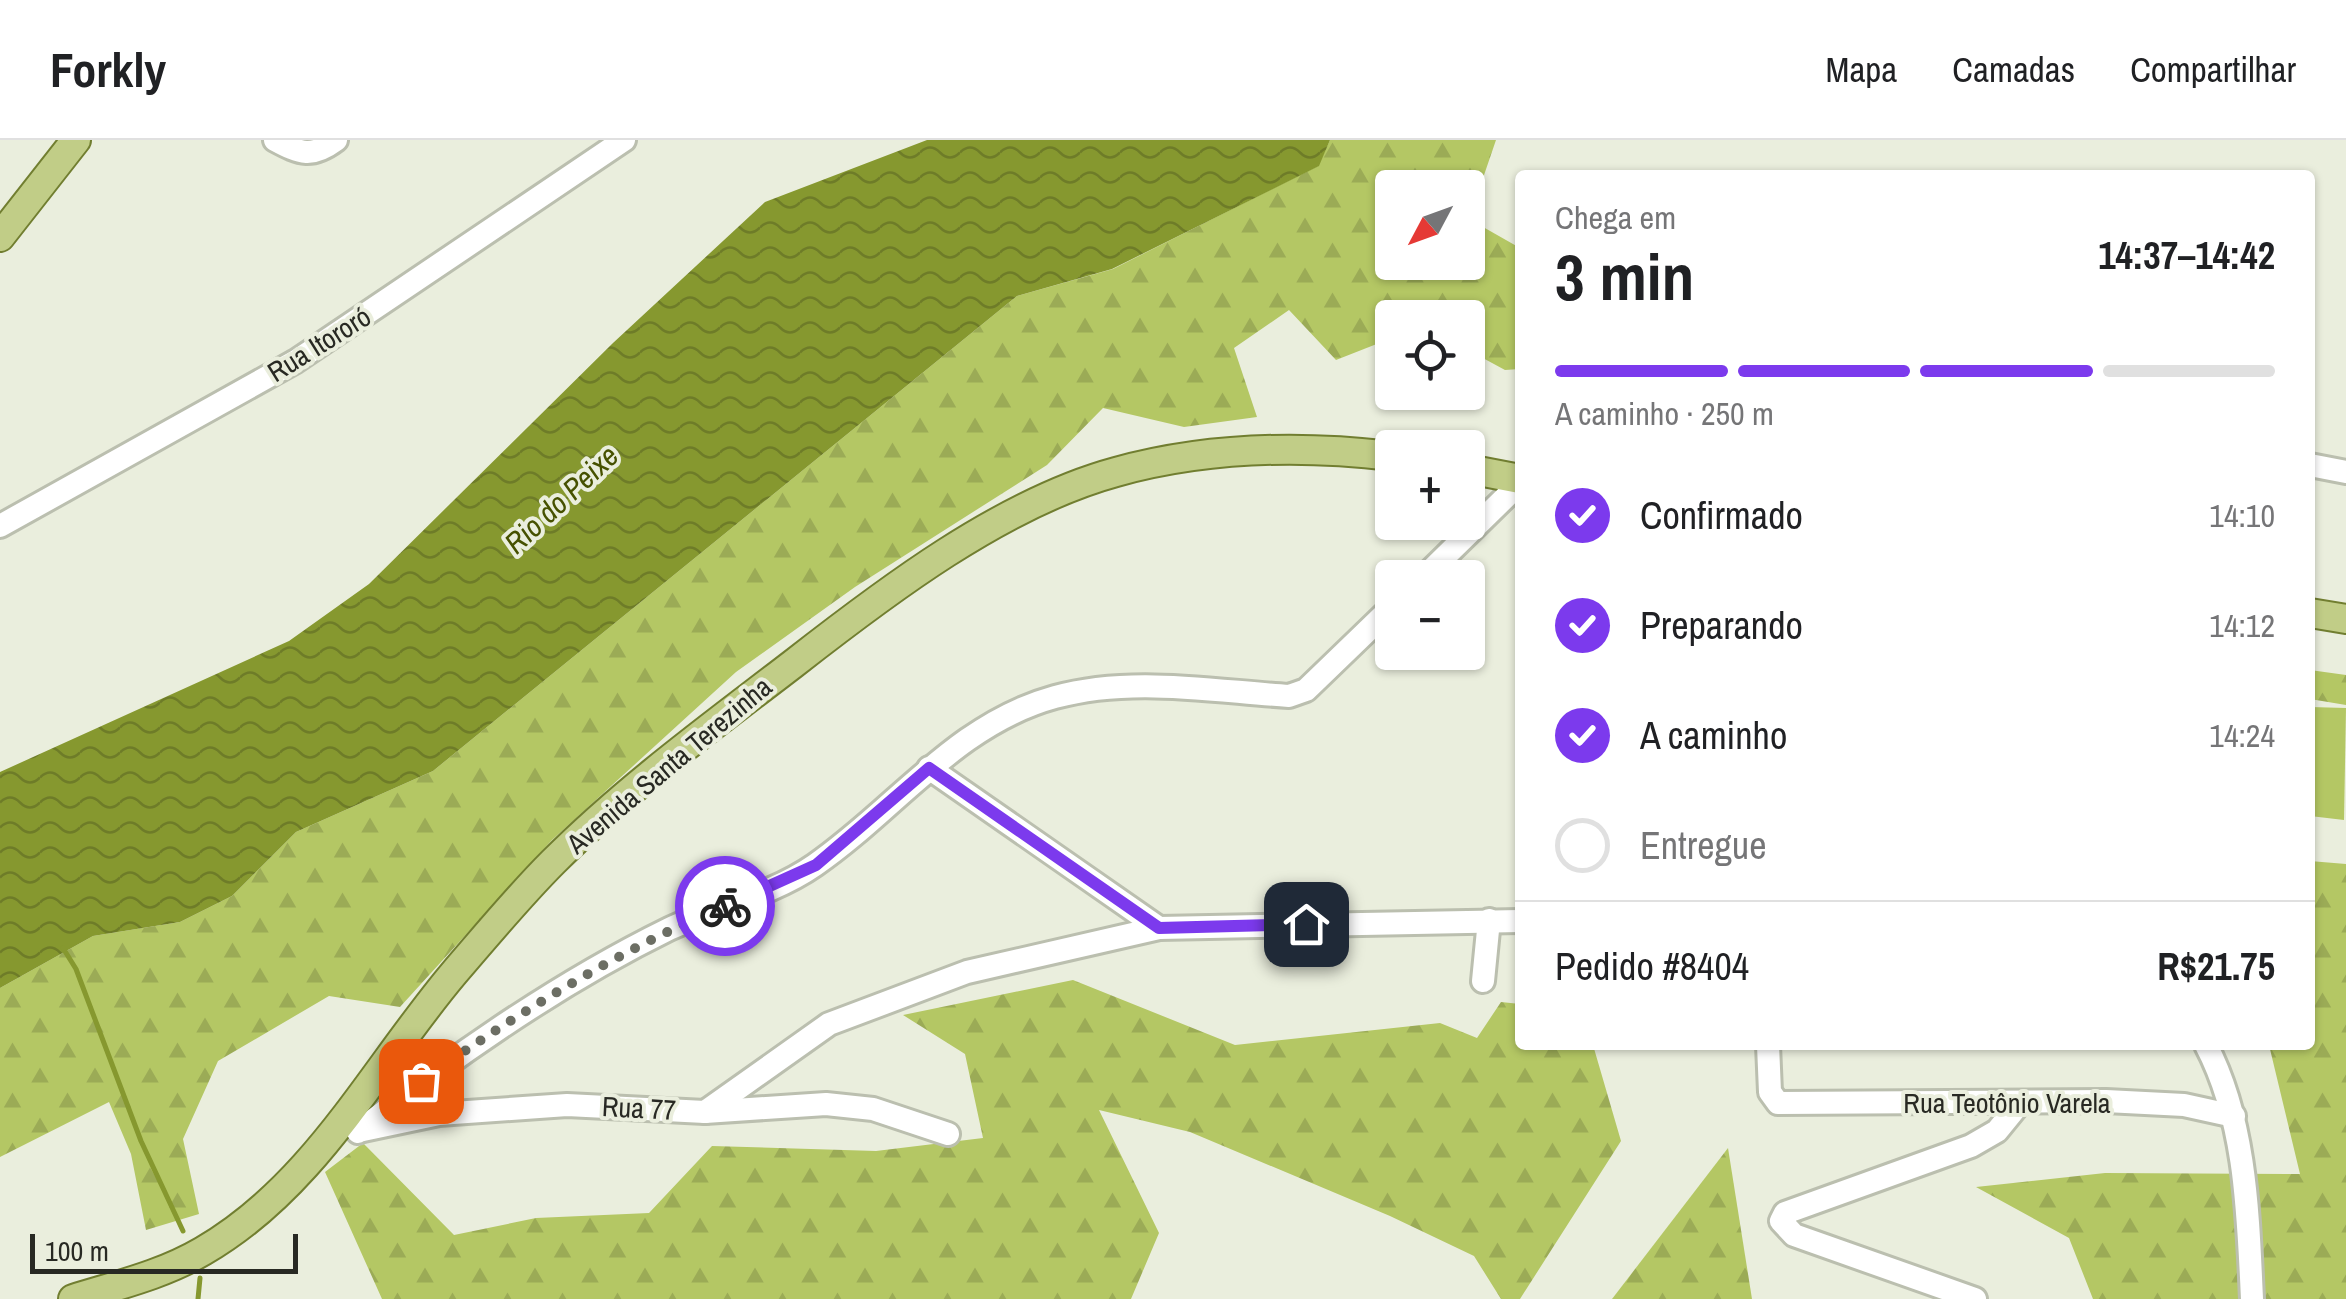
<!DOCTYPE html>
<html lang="pt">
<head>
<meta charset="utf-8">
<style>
	body { margin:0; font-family:"Archivo Narrow",sans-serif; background:#f6f6f6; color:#202124; height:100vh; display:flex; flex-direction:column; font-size:38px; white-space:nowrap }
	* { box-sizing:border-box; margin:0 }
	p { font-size:32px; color:#757577 }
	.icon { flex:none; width:55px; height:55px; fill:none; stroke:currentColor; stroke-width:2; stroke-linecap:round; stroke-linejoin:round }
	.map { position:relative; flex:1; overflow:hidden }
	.sheet { position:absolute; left:1515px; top:30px; width:800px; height:880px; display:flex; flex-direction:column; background:#fff; border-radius:10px; box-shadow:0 2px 8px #0004 }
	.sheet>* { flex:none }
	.needle { width:65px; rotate:229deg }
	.buttons { position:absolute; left:1375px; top:30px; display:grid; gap:20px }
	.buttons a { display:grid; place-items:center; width:110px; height:110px; border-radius:10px; background:#fff; box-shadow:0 2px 8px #0004; font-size:50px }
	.scale { position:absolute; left:30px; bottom:25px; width:268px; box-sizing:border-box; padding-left:10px; border:5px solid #282923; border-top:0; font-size:28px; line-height:35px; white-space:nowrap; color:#282923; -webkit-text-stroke:8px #eaeedd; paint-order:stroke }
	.pin { position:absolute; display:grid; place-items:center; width:85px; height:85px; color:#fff; margin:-42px; border-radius:20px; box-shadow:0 5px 15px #0006 }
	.courier { position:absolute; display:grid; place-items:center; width:100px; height:100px; margin:-50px; border:8px solid #7c3aed; border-radius:50%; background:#fff; color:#222; box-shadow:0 2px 12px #0007 }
	.summary em { font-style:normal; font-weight:700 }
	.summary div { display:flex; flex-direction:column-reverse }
	.summary { display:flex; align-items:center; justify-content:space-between; height:170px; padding:0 40px }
	h1 { font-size:65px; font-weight:700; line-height:75px }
	.bar { display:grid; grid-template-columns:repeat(4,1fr); gap:15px 10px; align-content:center; height:120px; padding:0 40px }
	.bar i { height:12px; border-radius:8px; background:#e0e0e0 }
	.bar .active { background:#7c3aed }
	.bar p { grid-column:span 4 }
	.line { display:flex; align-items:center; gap:25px; padding:0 40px; border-top:2px solid #e0e0e0 }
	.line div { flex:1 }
	ol { padding:0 40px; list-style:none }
	li { display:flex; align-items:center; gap:30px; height:110px }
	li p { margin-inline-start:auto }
	li .icon { padding:10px; border-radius:50%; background:#7c3aed; color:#fff; stroke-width:4 }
	li:last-child { color:#757577 }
	li i { width:55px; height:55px; border:5px solid #e0e0e0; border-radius:50% }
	header { display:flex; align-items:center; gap:60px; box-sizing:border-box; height:140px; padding:0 50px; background:#fff; border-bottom:2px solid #e0e0e0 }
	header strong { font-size:48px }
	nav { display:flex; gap:55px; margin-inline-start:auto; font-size:35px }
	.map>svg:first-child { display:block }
	.forest { fill:url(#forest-firs); fill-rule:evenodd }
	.pitch { fill:#b4c764 }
	.water { fill:url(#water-waves) }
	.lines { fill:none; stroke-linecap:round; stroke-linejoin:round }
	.stream { stroke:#86982f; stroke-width:5 }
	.minor-casing { stroke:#bbbfaf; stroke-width:28 }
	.major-casing { stroke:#717e30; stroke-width:32 }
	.minor { stroke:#fff; stroke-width:22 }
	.major { stroke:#c1cd87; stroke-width:28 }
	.done { stroke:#6c6e64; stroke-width:10; stroke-dasharray:0 18 }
	.route { stroke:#7c3aed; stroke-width:12 }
	.labels { text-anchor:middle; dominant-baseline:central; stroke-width:8; stroke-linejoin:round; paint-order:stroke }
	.street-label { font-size:28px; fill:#282923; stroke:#eaeedd }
	.water-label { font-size:30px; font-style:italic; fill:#465100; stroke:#eaeedd }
</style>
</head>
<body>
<header>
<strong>Forkly</strong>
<nav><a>Mapa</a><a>Camadas</a><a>Compartilhar</a></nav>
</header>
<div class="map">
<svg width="2346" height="1159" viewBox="0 0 2346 1159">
	<defs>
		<pattern id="forest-firs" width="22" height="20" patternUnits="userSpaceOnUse" patternTransform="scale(2.5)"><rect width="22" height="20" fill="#b4c764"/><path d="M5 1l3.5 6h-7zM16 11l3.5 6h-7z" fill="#9bab56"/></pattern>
		<pattern id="water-waves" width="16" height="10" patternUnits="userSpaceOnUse" patternTransform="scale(2.5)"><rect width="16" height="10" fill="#86982f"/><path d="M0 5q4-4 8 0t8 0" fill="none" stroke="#6e7c28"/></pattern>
	</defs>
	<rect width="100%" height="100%" fill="#eaeedd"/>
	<g class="forest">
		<path d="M 1330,0 L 1496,0 L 1469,79 L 1520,108 L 1520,229 L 1505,230 L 1468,210 L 1468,178 L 1392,178 L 1392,198 L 1336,220 L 1289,170 L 1234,208 L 1257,277 L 1184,287 L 1103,268 L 1047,325 L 855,447 L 736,532 L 552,700 L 400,867 L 329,856 L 218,921 L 183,999 L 199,1074 L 146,1090 L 131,1014 L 109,962 L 0,1017 L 0,848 L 93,796 L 180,782 L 232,756 L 296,692 L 433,631 L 1017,156 L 1113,129 L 1318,26 ZM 1392,48 L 1468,48 L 1468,122 L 1392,122 Z"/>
		<polygon points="2310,530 2346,535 2346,565 2310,559"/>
		<polygon points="2310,721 2346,724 2346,1159 2093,1159 2069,1098 1976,1047 2105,1033 2300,1034 2269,905 2310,905"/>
		<polygon points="1073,840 1235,905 1440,883 1477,898 1501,862 1520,864 1520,905 1593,905 1621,1001 1520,1159 1501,1159 1474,1116 1390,1076 1190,992 1099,970 1159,1093 1131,1159 382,1159 325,1032 363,1003 454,1095 536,1078 649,1073 712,1006 876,1011 983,998 965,914 903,875"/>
		<polygon points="1728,1008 1752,1159 1612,1159"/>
	</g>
	<polygon class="pitch" points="2310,567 2346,568 2344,680 2310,676"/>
	<polygon class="water" points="927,0 1330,0 1319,26 1112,129 1017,156 433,631 296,692 232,756 180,782 93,796 0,848 0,632 289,501 369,444 613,203 765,62"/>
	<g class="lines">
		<g class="stream">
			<polyline points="63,808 76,829 141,1001 183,1091"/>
			<polyline points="198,1159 200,1138"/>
		</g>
		<defs>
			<g id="minor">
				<path d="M 275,0 C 301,14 312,18 336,0"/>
				<polyline points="2310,325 2346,332"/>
				<polyline points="0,386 296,221 624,0"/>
				<polyline points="1423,438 1520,343"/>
				<polyline points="929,628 1159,788"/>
				<polyline points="1483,841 1489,780"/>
				<polyline points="1768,905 1770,952 1778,963 2106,961 2184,965 2234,976"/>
				<path d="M 2206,905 C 2246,981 2248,1074 2252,1159"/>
				<polyline points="705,972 829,884 967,832 1159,788 1520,781"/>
				<polyline points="363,990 439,974 567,965 705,972 826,964 873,969 948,994"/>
				<path d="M 358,992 C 455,915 557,844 669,789 C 716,767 772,755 815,725 C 896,669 956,584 1055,557 C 1131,536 1211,551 1289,556 L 1306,550 L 1392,467"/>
				<polyline points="1975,1159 1794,1095 1781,1081 1785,1073 1971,1006 1997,991 2019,964"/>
			</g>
			<g id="major">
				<polyline points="0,97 76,0"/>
				<polyline points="1468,329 1520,339"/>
				<polyline points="2310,473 2346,479"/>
				<path d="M 73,1159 C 118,1145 162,1135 203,1111 C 315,1046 373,929 454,833 C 486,796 518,757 553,722 C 626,649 711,587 793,524 C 885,452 1002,363 1116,332 C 1206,307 1300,305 1392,316"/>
			</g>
		</defs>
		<use href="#minor" class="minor-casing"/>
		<use href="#major" class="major-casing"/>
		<use href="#minor" class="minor"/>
		<use href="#major" class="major"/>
	</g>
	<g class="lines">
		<path class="done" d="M 421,941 C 517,874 617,811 725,766"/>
		<polyline class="route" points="725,766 816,725 929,628 1159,788 1306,784"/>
	</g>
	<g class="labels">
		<g class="street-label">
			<text transform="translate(319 204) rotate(-32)">Rua Itororó</text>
			<text transform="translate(669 625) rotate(-40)">Avenida Santa Terezinha</text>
			<text x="2007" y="963">Rua Teotônio Varela</text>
			<text transform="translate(639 968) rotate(3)">Rua 77</text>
		</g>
		<g class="water-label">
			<text transform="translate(561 359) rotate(-43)">Rio do Peixe</text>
		</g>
	</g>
</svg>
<div class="buttons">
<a><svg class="needle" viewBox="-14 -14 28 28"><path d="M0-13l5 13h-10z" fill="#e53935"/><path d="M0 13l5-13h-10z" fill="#757577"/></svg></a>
<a><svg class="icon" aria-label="locate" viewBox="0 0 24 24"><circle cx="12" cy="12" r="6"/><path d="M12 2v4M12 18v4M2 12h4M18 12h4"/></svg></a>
<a>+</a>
<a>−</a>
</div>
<div class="scale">100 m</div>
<div class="pin" style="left:421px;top:941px;background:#ea580c"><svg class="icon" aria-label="bag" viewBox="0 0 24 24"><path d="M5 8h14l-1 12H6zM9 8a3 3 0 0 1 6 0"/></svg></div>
<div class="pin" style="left:1306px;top:784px;background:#1f2937"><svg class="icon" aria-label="home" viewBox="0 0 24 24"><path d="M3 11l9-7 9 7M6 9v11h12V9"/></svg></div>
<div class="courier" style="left:725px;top:766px"><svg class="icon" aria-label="bike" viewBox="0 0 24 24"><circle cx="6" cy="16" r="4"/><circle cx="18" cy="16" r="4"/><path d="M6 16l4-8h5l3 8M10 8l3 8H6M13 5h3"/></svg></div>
<section class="sheet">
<div class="summary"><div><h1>3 min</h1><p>Chega em</p></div><em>14:37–14:42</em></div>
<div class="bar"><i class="active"></i><i class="active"></i><i class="active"></i><i></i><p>A caminho · 250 m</p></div>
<ol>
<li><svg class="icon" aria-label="check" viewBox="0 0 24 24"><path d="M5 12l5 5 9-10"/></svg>Confirmado<p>14:10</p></li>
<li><svg class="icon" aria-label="check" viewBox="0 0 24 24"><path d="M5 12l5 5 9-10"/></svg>Preparando<p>14:12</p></li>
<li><svg class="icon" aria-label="check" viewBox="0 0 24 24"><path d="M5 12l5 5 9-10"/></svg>A caminho<p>14:24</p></li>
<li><i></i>Entregue</li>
</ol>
<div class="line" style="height:130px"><div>Pedido #8404</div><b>R$21.75</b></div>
</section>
</div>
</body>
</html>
